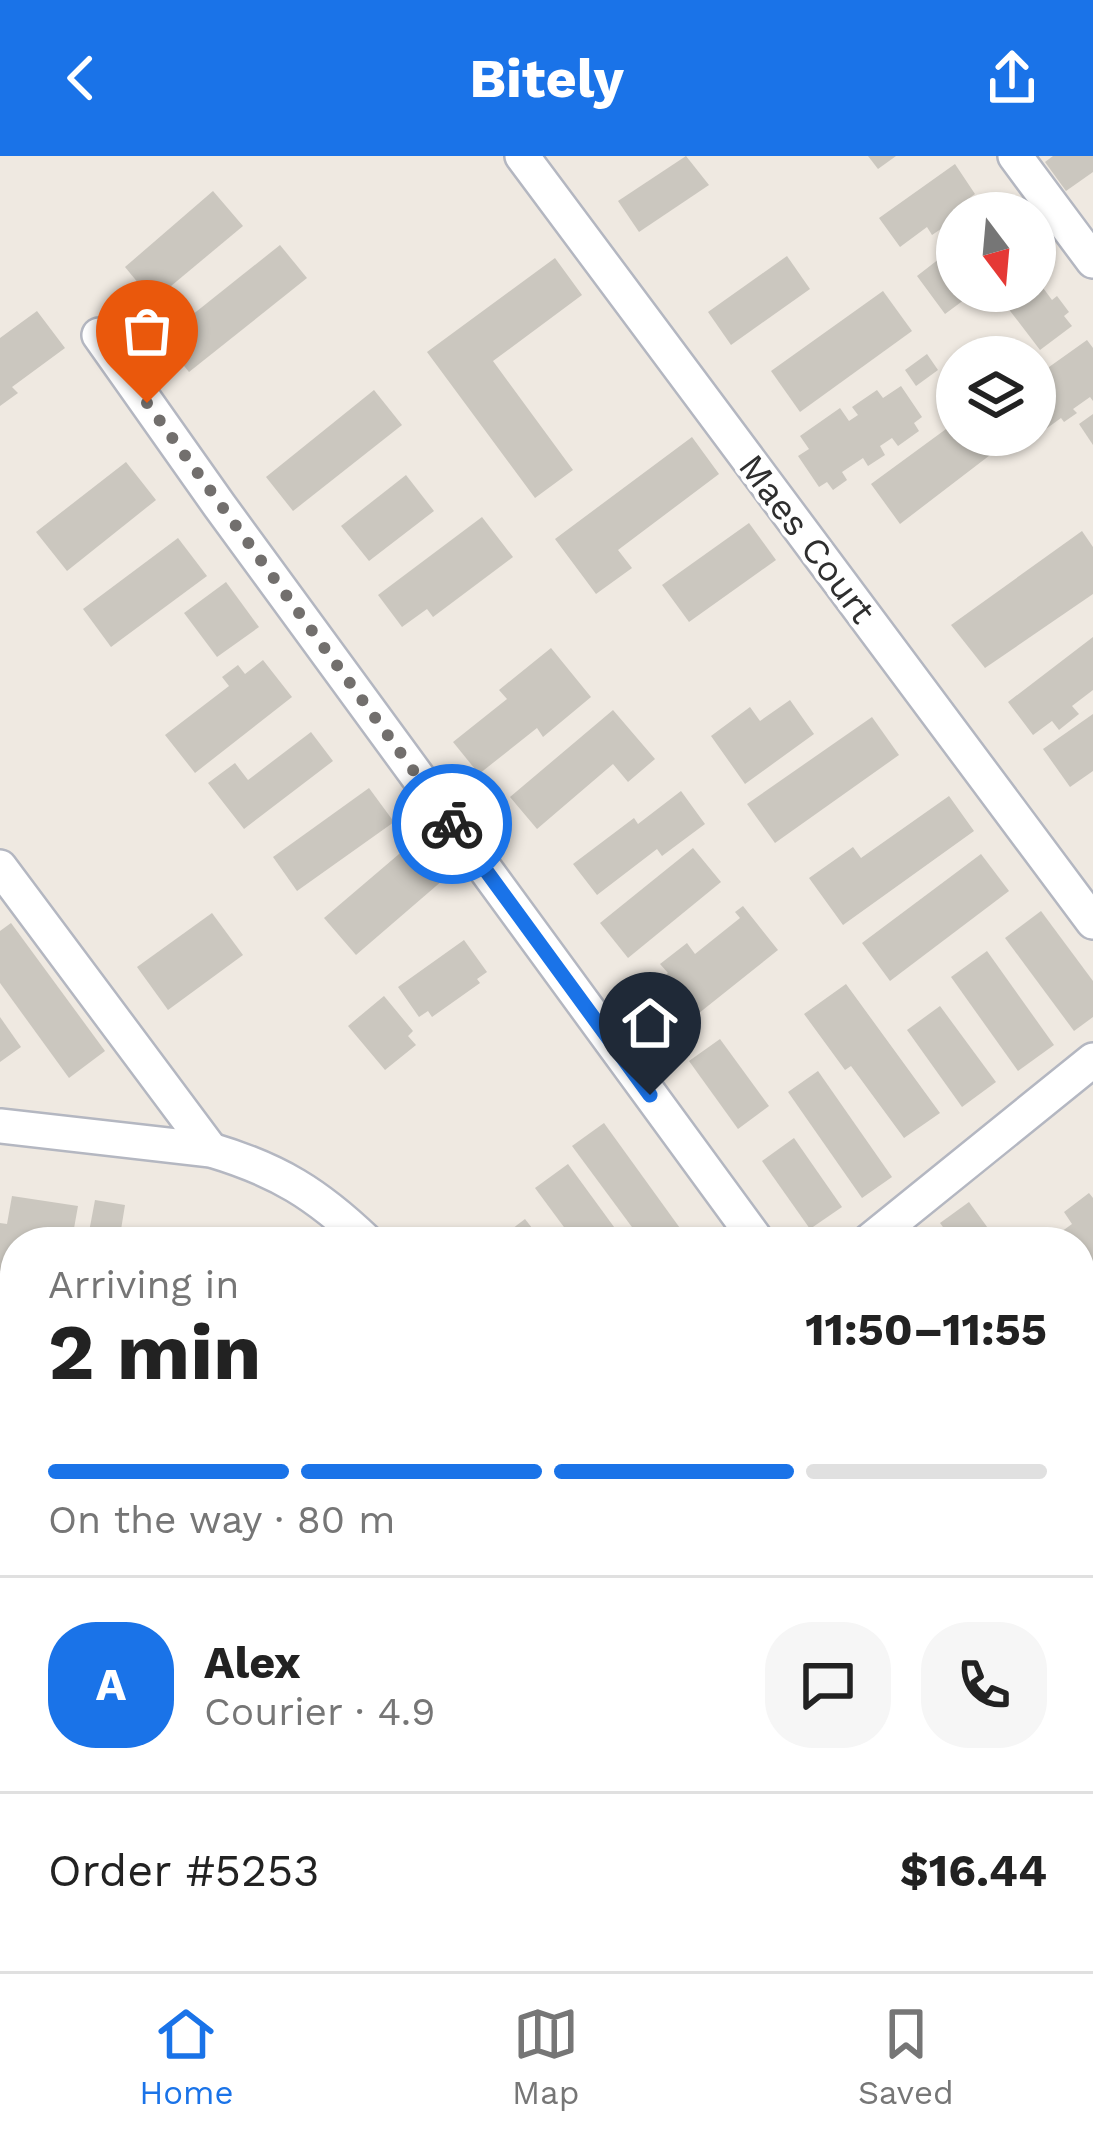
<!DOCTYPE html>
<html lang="en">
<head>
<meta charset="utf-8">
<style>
	body { margin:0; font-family:"Work Sans",sans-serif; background:#f6f6f6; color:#222; height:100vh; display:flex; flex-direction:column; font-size:45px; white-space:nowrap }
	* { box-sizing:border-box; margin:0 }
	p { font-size:39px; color:#767676 }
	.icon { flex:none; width:66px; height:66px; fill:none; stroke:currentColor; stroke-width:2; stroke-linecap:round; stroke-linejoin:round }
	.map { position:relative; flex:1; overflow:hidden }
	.details { position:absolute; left:0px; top:1071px; width:1095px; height:744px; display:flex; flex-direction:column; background:#fff; border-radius:48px 48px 0 0; box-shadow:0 3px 9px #0004 }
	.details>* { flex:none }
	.needle { width:78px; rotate:164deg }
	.buttons { position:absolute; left:936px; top:36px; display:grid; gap:24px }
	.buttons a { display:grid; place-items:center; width:120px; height:120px; border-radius:50%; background:#fff; box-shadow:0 3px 9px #0004; font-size:60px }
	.pin { position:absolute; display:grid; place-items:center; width:102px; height:102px; color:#fff; margin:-123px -51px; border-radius:50% 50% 50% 0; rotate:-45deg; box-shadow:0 0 12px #0007 }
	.pin .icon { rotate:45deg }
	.courier { position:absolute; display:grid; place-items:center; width:120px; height:120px; margin:-60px; border:9px solid #1a73e8; border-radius:50%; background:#fff; color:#222; box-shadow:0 3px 15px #0007 }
	.headline em { font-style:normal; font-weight:700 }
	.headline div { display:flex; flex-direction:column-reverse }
	.headline { display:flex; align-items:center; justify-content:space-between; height:204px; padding:0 48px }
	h1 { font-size:78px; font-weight:700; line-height:90px }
	.bar { display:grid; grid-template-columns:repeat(4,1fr); gap:18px 12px; align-content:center; height:144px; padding:0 48px }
	.bar i { height:15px; border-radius:9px; background:#e0e0e0 }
	.bar .current { background:#1a73e8 }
	.bar p { grid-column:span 4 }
	.line { display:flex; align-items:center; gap:30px; padding:0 48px; border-top:3px solid #e0e0e0 }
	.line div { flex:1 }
	.round { display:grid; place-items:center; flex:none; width:126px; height:126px; border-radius:48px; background:#f6f6f6 }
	header { display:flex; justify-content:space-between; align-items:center; height:156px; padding:0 48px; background:#1a73e8; color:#fff; font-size:54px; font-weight:700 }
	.tabs { display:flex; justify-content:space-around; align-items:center; height:168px; border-top:3px solid #e0e0e0; background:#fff; font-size:33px; color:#767676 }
	.tabs a { display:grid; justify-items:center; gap:6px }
	.tabs .current { color:#1a73e8 }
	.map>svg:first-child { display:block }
	.building { fill:#cbc7bf }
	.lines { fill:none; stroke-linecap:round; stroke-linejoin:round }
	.minor-casing { stroke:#b4b7c1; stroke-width:38 }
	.path { stroke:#c9c9c9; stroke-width:4.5; stroke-dasharray:9 6; stroke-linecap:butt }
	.minor { stroke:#fff; stroke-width:33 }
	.done { stroke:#726f6d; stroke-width:12; stroke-dasharray:0 21.6 }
	.route { stroke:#1a73e8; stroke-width:15 }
	.labels { text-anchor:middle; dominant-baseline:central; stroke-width:9; stroke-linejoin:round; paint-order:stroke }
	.street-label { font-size:36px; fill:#2e2e2e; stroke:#fff }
</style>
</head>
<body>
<header><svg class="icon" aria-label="back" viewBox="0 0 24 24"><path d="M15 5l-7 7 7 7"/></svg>Bitely<svg class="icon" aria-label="share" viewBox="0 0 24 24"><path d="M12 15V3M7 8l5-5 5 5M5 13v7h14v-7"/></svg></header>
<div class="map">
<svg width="1093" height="1815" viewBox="0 0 1093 1815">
	<rect width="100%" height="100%" fill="#efe9e1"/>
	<g class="building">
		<polygon points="686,0 709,29 639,76 618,45"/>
		<polygon points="868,0 896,0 878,13"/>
		<polygon points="1053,0 1093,0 1093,16 1066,35 1045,6"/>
		<polygon points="955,8 975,38 953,54 957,62 932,79 927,71 900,91 879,62"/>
		<polygon points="213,35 243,70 153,145 125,111"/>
		<polygon points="280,89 307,122 189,216 162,183"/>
		<polygon points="948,96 954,105 957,103 957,135 976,135 945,158 917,120"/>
		<polygon points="787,100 810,133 731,189 708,156"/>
		<polygon points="555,102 582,139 493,205 573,314 535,342 427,196"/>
		<polygon points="1035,121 1052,144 1057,140 1069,156 1064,160 1072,170 1040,194 1001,143 1012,135 1035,135"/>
		<polygon points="883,135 912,175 800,256 771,215"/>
		<polygon points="37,155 65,192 12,231 18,237 0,250 0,182"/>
		<polygon points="1087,184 1093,192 1093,245 1090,241 1073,253 1077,257 1064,266 1061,262 1039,278 1035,272 1035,221"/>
		<polygon points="927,198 938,214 916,230 905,214"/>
		<polygon points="901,230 922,261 914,267 919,275 898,290 892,282 880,290 885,299 868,310 863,302 842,316 847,324 833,334 827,326 819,331 798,300 809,293 800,280 840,252 849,265 858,259 852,251 877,234 883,242"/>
		<polygon points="374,234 402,269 293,355 266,321"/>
		<polygon points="1093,258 1093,289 1079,268"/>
		<polygon points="957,265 957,279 981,279 994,296 900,368 871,328"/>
		<polygon points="692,281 719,318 618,394 632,412 596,438 555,383"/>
		<polygon points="126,306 156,344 67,415 36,376"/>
		<polygon points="406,319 434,355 369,405 341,370"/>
		<polygon points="482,361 513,401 433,461 427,453 402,471 378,439"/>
		<polygon points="749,367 776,404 689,466 662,429"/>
		<polygon points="1082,375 1093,391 1093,438 985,512 951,469"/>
		<polygon points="178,382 207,420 111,491 83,453"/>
		<polygon points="226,426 259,471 217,501 184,457"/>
		<polygon points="1093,481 1093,534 1072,550 1079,558 1059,574 1052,565 1033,579 1008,546"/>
		<polygon points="551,492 591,541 543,581 537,572 479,618 453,586 507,543 499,534"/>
		<polygon points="263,504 292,541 195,617 165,579 229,530 222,521 238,509 245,518"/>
		<polygon points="790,544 814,578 745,628 711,580 750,551 760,565"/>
		<polygon points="613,554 655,603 628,626 613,608 537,673 510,641"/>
		<polygon points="1093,558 1093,615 1070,631 1043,593"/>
		<polygon points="872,561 899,599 775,687 747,648"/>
		<polygon points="311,576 333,605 244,673 208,627 235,607 248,624"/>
		<polygon points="369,632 394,666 297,735 273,701"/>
		<polygon points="681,635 705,668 662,700 657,693 597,739 573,708 634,662 638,668"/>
		<polygon points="949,640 974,675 843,769 809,722 853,691 861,702"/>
		<polygon points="412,687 443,724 356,799 324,762"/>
		<polygon points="693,692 721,726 628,802 600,767"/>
		<polygon points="981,698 1009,735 890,825 862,787"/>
		<polygon points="743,750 778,794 679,873 647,833 668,817 660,808 687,787 695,798 740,762 735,756"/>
		<polygon points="1041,755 1093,825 1093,861 1074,875 1005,782"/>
		<polygon points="212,757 243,799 168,854 137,811"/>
		<polygon points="11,767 105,895 69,922 0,827 0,775"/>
		<polygon points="464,784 487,816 477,823 480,827 432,861 428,855 419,861 398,831"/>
		<polygon points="987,795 1054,889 1018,915 951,821"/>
		<polygon points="846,828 940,957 904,982 851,910 845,914 804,858"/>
		<polygon points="384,840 413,875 408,880 416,889 385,914 348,870"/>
		<polygon points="940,850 996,926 962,951 907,874"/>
		<polygon points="0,861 21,891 0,906"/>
		<polygon points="720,883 769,950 738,973 689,905"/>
		<polygon points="818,915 892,1021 862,1042 788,936"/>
		<polygon points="604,967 690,1086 643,1086 572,990"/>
		<polygon points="794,982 842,1051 810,1073 762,1005"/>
		<polygon points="568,1008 625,1086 575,1086 535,1032"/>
		<polygon points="1089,1037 1093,1042 1093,1108 1080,1117 1080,1086 1057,1086 1054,1081 1072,1068 1064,1056"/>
		<polygon points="12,1040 78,1050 73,1078 89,1080 88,1086 15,1086 15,1115 3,1185 0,1185 0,1067 7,1068"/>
		<polygon points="95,1044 125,1049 119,1086 98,1086 100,1078 89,1076"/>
		<polygon points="969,1046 998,1086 954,1086 940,1067"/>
		<polygon points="525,1063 543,1086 495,1086"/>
		<polygon points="7,1647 15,1652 15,1706 0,1698 0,1659"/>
	</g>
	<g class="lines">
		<defs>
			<g id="minor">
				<polyline points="522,0 1093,766"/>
				<polyline points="1015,0 1093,105"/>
				<polyline points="99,179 219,349 758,1086"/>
				<polyline points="0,711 211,994"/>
				<path d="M 0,970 L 211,994 C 278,1014 317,1038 367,1086"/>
				<polyline points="868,1086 1093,904"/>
				<polyline points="0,1490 15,1496"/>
			</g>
		</defs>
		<use href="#minor" class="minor-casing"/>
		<g class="path">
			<polyline points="1080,1429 1093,1441"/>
			<polyline points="1080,1716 1093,1721"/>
		</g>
		<use href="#minor" class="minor"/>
	</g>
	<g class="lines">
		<polyline class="done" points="147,247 452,668"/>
		<polyline class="route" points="452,668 650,939"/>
	</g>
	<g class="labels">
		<g class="street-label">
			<text transform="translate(807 383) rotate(53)">Maes Court</text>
		</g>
	</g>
</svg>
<div class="buttons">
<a><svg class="needle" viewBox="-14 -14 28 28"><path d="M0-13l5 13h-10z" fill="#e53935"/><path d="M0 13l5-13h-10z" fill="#767676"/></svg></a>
<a><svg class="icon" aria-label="layers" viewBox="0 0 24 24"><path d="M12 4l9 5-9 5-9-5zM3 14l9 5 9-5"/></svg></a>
</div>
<div class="pin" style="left:147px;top:247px;background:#ea580c"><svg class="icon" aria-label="bag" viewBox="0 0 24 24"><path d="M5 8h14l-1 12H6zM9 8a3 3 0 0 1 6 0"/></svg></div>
<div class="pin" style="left:650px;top:939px;background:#1f2937"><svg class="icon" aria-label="home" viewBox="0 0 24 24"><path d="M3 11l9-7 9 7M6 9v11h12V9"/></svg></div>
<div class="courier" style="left:452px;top:668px"><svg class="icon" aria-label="bike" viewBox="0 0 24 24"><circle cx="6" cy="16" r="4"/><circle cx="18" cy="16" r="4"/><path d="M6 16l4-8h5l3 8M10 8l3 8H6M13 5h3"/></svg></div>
<section class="details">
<div class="headline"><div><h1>2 min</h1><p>Arriving in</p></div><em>11:50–11:55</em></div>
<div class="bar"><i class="current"></i><i class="current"></i><i class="current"></i><i></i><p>On the way · 80 m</p></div>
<div class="line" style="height:216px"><b class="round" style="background:#1a73e8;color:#fff">A</b><div><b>Alex</b><p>Courier · 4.9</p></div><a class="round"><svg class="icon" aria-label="chat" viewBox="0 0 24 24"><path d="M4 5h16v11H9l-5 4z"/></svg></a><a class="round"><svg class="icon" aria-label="phone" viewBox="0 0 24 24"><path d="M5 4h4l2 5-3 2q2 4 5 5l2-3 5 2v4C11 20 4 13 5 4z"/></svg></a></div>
<div class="line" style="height:156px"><div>Order #5253</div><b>$16.44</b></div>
</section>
</div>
<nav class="tabs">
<a class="current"><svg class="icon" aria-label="home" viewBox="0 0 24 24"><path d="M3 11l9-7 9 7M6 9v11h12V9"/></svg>Home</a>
<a><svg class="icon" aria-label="map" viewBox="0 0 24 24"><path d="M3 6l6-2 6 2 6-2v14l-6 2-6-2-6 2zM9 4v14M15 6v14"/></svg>Map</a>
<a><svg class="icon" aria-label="saved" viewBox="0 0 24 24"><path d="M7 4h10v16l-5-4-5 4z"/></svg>Saved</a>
</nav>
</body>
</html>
